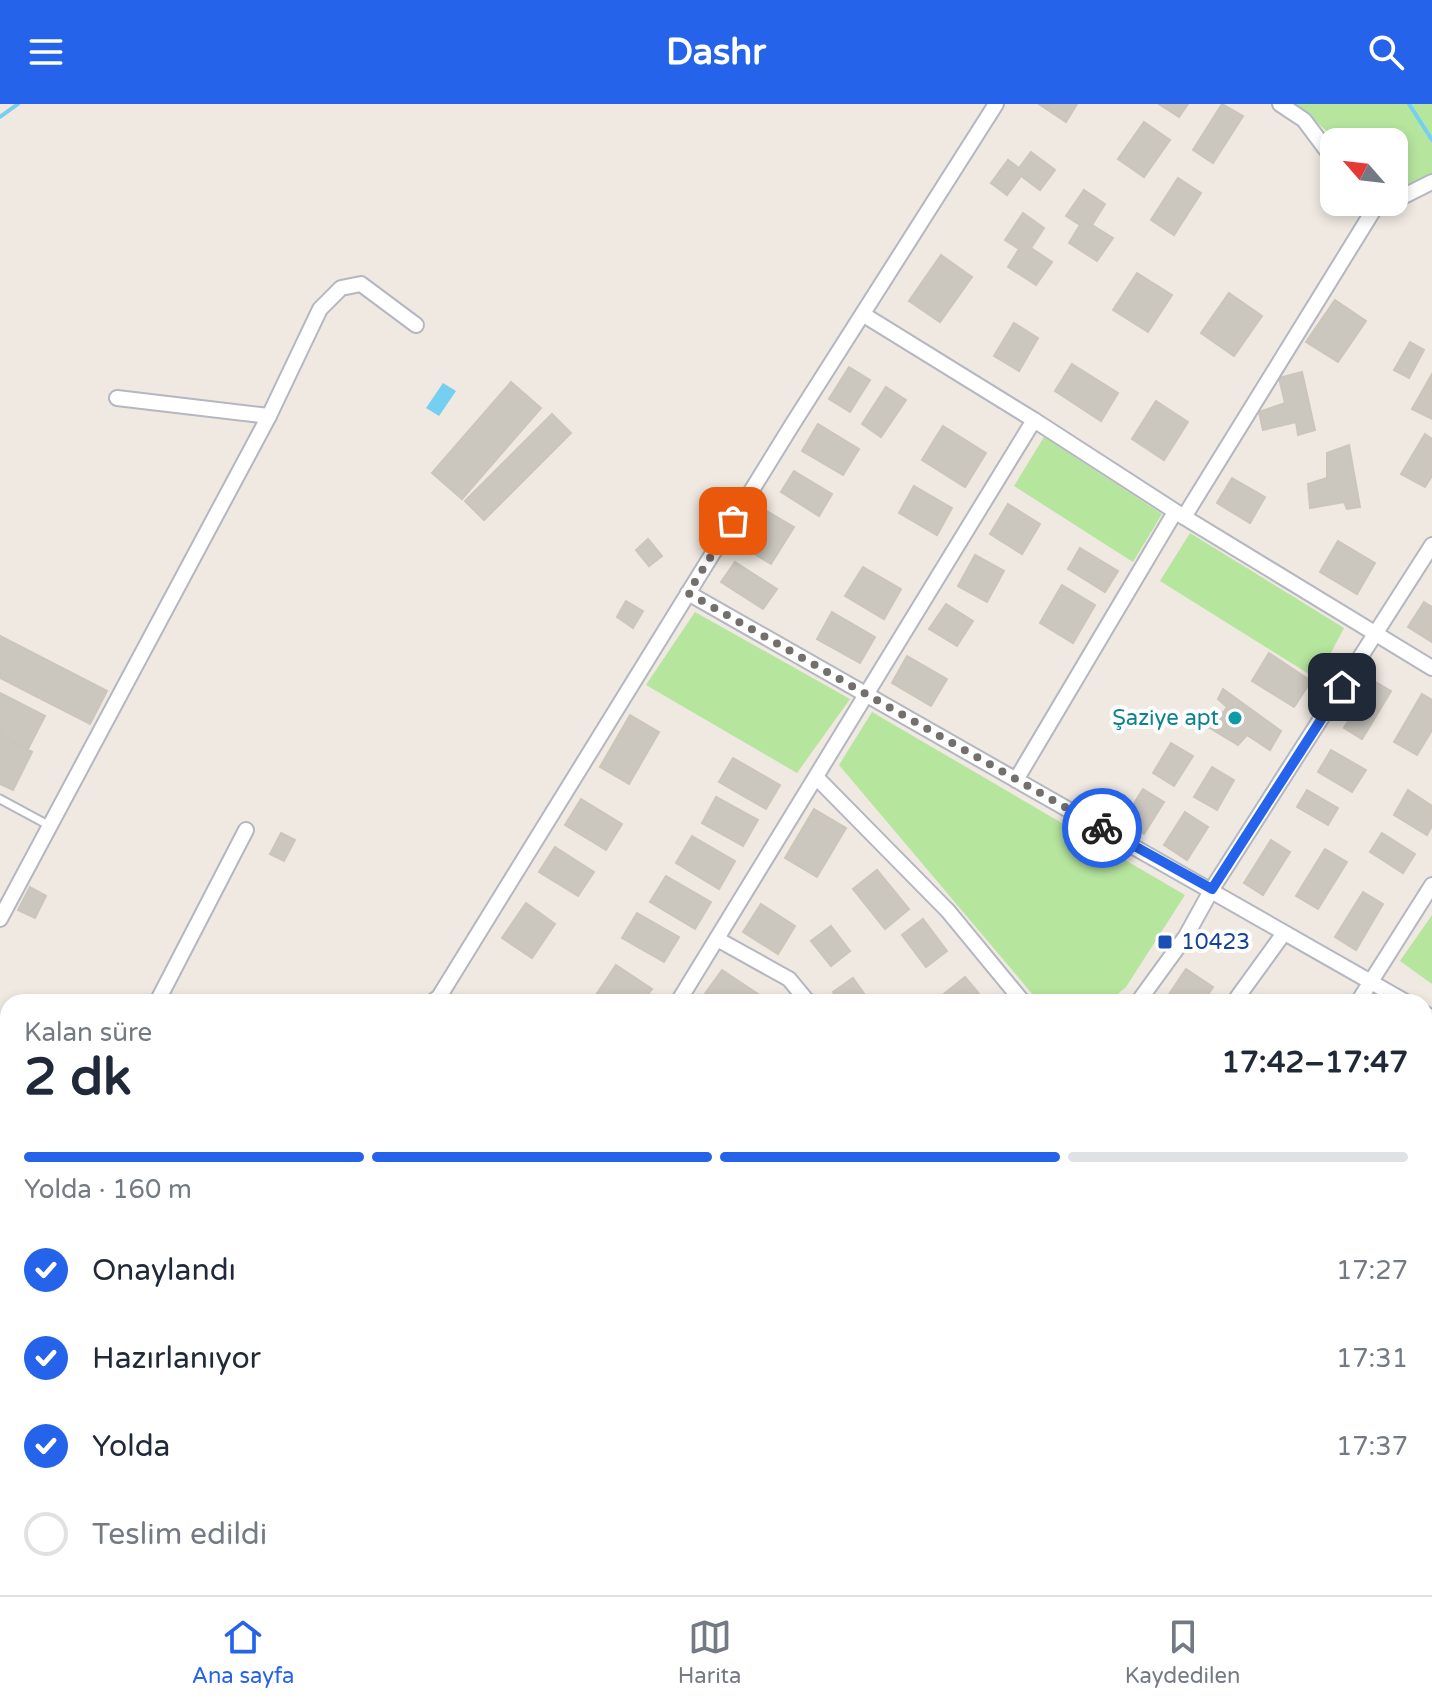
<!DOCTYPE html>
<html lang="tr">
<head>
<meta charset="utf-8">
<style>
	body { margin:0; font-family:"Varela Round",sans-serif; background:#f6f6f7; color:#1f2937; height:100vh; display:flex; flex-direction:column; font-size:30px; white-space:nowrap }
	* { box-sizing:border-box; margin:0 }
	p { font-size:26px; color:#747a83 }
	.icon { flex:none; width:44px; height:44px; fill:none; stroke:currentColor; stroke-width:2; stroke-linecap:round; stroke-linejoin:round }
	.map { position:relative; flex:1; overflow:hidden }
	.sheet { position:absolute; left:0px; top:890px; width:1432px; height:602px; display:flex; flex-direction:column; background:#fff; border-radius:24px 24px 0 0; box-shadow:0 4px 12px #0003 }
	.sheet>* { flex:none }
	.needle { width:52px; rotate:298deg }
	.fabs { position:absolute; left:1320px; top:24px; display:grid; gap:16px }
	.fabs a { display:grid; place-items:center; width:88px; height:88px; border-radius:16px; background:#fff; box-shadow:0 4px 12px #0003; font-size:40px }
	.pin { position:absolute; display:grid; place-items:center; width:68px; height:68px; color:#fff; margin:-34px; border-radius:16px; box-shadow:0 4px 12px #0006 }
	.courier { position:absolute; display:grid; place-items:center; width:80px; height:80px; margin:-40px; border:6px solid #2563eb; border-radius:50%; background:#fff; color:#222; box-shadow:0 2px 10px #0007 }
	.head em { font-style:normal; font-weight:700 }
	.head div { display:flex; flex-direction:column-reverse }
	.head { display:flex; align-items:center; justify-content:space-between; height:136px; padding:0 24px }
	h1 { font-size:52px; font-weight:700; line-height:60px }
	.bar { display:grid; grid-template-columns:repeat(4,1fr); gap:12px 8px; align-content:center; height:96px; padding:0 24px }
	.bar i { height:10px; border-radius:6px; background:#e0e1e3 }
	.bar .on { background:#2563eb }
	.bar p { grid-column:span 4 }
	ol { padding:0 24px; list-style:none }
	li { display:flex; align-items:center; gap:24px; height:88px }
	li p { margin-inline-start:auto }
	li .icon { padding:8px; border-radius:50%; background:#2563eb; color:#fff; stroke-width:4 }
	li:last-child { color:#747a83 }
	li i { width:44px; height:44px; border:4px solid #e0e1e3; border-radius:50% }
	header { display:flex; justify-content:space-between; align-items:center; height:104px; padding:0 24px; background:#2563eb; color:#fff; font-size:36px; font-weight:700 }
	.tab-bar { display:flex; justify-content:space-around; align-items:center; height:112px; border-top:2px solid #e0e1e3; background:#fff; font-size:22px; color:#747a83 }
	.tab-bar a { display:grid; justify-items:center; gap:4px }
	.tab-bar .on { color:#2563eb }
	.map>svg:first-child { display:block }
	.green { fill:#b6e59e }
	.water { fill:#75cff0 }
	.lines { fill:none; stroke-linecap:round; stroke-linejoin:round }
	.stream { stroke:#75cff0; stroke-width:4 }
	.building { fill:#cbc7bf; stroke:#cbc5ba; stroke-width:2 }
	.lane-casing { stroke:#b4b7c1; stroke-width:11 }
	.street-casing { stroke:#b4b7c1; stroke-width:18 }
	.secondary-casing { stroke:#b4b7c1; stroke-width:24 }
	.lane { stroke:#fff; stroke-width:7 }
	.street { stroke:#fff; stroke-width:14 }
	.secondary { stroke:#fff; stroke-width:20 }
	.done { stroke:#726f6d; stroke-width:8; stroke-dasharray:0 14.4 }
	.route { stroke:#2563eb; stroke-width:10 }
	.culture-dot { fill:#0f9aa8; stroke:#fff; stroke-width:3 }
	.transit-dot { fill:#1a4fb4; stroke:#fff; stroke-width:3 }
	.labels { text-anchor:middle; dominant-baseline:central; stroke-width:8; stroke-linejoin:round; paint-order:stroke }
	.culture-label { font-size:22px; fill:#0d838f; stroke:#fff; text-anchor:end }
	.transit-label { font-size:22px; fill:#164399; stroke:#fff; text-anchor:start }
</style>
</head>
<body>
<header><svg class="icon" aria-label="menu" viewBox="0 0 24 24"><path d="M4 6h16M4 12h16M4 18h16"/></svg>Dashr<svg class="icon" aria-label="search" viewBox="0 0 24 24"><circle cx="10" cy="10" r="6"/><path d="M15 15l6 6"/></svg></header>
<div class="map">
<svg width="1432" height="1491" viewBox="0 0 1432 1491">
	<rect width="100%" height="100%" fill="#efe9e1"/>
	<g class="green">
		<polygon points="1296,0 1432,0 1432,70 1394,89 1394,38 1339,38"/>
		<polygon points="1044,333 1162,410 1133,458 1014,382"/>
		<polygon points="1190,429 1344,524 1317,575 1160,477"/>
		<polygon points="695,508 850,595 797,669 646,581"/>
		<polygon points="872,608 1185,791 1126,883 1108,898 1039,898 839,661"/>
		<polygon points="1432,811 1432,880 1400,857"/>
		<polygon points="1425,1314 1432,1320 1432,1491 1334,1491 1337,1484 1424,1484"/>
	</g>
	<polygon class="water" points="443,279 456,287 439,312 426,304"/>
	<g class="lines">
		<g class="stream">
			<polyline points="1409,0 1432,36"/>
			<polyline points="0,13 18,0"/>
		</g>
	</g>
	<g class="building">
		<polygon points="1039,0 1077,0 1066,18"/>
		<polygon points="1159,0 1188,0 1179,13"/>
		<polygon points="1222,0 1243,12 1213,59 1193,46"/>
		<polygon points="1144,18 1170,36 1144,73 1118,55"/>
		<polygon points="1031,48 1055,66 1040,86 1021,72 1007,91 991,79 1008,56 1019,64"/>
		<polygon points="1178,74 1201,89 1174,131 1151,116"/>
		<polygon points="1084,86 1105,100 1092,121 1113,134 1097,157 1069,139 1080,121 1066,112"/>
		<polygon points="1023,109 1044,124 1031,144 1052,158 1036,181 1008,163 1019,145 1005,136"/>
		<polygon points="941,151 972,173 940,218 909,197"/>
		<polygon points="1137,169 1172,191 1148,228 1113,206"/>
		<polygon points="1229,189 1262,212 1234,252 1201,229"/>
		<polygon points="1335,196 1366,217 1338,258 1306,238"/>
		<polygon points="1014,219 1038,234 1019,267 994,252"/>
		<polygon points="1410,238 1424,246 1409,274 1394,266"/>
		<polygon points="1072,260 1118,289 1101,317 1055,287"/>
		<polygon points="849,263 870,276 850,308 829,295"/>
		<polygon points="1302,268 1315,326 1298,331 1296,318 1263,326 1259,308 1285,299 1279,274"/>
		<polygon points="1432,270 1432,315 1412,305"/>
		<polygon points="511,278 541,304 462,395 432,369"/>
		<polygon points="886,283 906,296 881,333 862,320"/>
		<polygon points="1156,297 1188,318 1164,356 1132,335"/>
		<polygon points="552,310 571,329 484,416 465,397"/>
		<polygon points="818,320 859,345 843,371 802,347"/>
		<polygon points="943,322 986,349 965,383 922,356"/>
		<polygon points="1425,330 1432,335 1432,372 1425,383 1401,370"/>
		<polygon points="1349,341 1360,403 1347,405 1344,398 1310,404 1308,380 1327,374 1327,349"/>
		<polygon points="794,367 832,390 819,412 781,388"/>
		<polygon points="1232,374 1265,393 1250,419 1217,399"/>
		<polygon points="914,382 952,404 937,431 899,409"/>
		<polygon points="1008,400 1040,420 1022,450 990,430"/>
		<polygon points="765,406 794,423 771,460 743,443"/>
		<polygon points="648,435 662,452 649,462 636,446"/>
		<polygon points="1338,437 1375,459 1357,490 1320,468"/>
		<polygon points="1080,444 1118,467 1105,488 1068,465"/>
		<polygon points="975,451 1004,467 987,498 958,482"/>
		<polygon points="735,458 777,485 763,505 721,478"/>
		<polygon points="863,463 901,485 884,515 845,492"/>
		<polygon points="1062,481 1095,501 1073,539 1040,519"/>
		<polygon points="626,497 643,507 633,524 617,513"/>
		<polygon points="1424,498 1432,503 1432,538 1408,523"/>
		<polygon points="946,500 973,517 957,542 929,525"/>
		<polygon points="832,508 875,533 860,559 817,535"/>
		<polygon points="0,532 107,587 90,620 0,574"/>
		<polygon points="1269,549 1311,577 1294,603 1252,577"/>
		<polygon points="907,552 947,575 931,602 892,579"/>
		<polygon points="1372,576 1391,587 1362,635 1344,624"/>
		<polygon points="1223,585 1281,627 1270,646 1247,631 1238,641 1203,620 1213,604 1223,609 1227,603 1218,595"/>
		<polygon points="0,589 45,612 28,645 0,631"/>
		<polygon points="1422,590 1432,596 1432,626 1417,651 1394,638"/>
		<polygon points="630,611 659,628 629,680 600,663"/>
		<polygon points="0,631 32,648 13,686 0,680"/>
		<polygon points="1171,639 1193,652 1174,682 1153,669"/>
		<polygon points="1331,646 1366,666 1352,688 1318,668"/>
		<polygon points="733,654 780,681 766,705 719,678"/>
		<polygon points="1212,663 1234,676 1217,706 1194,693"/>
		<polygon points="1143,685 1164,698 1144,730 1123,717"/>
		<polygon points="1307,686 1338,704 1328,721 1297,703"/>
		<polygon points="1408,686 1432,702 1432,722 1427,731 1394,711"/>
		<polygon points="716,693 758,716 743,742 702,719"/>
		<polygon points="581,695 622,720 606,746 565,721"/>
		<polygon points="814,705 846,724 817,773 785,754"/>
		<polygon points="1185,708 1208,723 1187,756 1164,741"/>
		<polygon points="281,729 295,736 284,757 270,750"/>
		<polygon points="1382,729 1415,750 1403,769 1370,748"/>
		<polygon points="692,732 735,757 719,785 676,759"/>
		<polygon points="1271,736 1290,748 1263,791 1244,779"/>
		<polygon points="555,743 594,768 578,792 539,768"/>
		<polygon points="1325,745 1347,758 1318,805 1296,792"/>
		<polygon points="877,766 909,805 885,825 853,785"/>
		<polygon points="666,772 711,798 695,825 650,798"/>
		<polygon points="30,783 46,792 35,814 18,806"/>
		<polygon points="1363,788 1383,800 1356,846 1335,833"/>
		<polygon points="526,799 555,820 532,854 502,834"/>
		<polygon points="761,800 795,822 778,850 743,828"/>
		<polygon points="637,809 679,833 664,858 622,834"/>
		<polygon points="923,815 947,847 926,863 902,831"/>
		<polygon points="831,822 850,847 831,862 811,837"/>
		<polygon points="616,861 652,885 642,898 600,898 594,894"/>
		<polygon points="1186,865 1213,883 1203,898 1164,898"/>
		<polygon points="722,866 761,892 757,898 714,898 704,891"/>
		<polygon points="965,873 986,898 950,898 944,890"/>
		<polygon points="853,874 870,898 840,898 833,888"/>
		<polygon points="1424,1204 1432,1212 1432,1249 1424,1257"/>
		<polygon points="426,1484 473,1484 461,1491 430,1491"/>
		<polygon points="613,1484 627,1484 631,1491 602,1491"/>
	</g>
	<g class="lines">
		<defs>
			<polyline id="lane" points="0,695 50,722"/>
			<g id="street">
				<polyline points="1280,0 1304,16 1334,56"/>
				<polyline points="1394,97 1432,78"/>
				<polyline points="269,312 320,205 341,184 361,180 416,221"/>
				<polyline points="1034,316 1184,413 1432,564"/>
				<polyline points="1184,413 1373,107 1366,98"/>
				<polyline points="688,489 1406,898"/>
				<polyline points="817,674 948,807 1023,898"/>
				<polyline points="1016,676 1175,408"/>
				<polyline points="0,815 269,312 117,294"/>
				<polyline points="717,835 789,875 808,898"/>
				<polyline points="157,898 246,726"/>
				<polyline points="432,898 439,893 792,321 996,0"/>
				<polyline points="678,898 1034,316 864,211"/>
				<polyline points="1138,898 1186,832 1212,785 1432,441"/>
				<polyline points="1234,898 1284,829"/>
				<polyline points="1358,898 1432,781"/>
				<polyline points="1424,909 1432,914"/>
				<polyline points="1424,1097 1432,1105"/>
				<polyline points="0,1155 8,1156"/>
				<polyline points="1424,1289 1432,1281"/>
				<polyline points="1424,1301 1432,1308"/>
				<polyline points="383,1484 388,1491"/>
				<polyline points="658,1484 663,1491"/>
				<polyline points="1118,1484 1130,1491"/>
				<polyline points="705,1491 718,1484"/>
				<polyline points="1103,1491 1107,1484"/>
				<polyline points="1312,1491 1315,1484"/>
			</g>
			<g id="secondary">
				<polyline points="529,1484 534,1491"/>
				<polyline points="334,1491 345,1484"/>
			</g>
		</defs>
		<use href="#lane" class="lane-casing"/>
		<use href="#street" class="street-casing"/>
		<use href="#secondary" class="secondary-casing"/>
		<use href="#lane" class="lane"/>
		<use href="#street" class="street"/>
		<use href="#secondary" class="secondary"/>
	</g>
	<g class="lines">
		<polyline class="done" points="733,417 688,489 1102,724"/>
		<polyline class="route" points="1102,724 1212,785 1342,583"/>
	</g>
	<circle class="culture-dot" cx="1235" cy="614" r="8"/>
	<rect class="transit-dot" x="1157" y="830" width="16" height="16" rx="4"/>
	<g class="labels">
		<g class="culture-label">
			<text x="1219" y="614">Şaziye apt</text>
		</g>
		<g class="transit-label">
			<text x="1181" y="838">10423</text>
		</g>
	</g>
</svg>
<div class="fabs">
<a><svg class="needle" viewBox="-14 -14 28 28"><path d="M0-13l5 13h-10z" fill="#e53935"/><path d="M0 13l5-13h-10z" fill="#747a83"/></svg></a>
</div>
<div class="pin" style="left:733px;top:417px;background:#ea580c"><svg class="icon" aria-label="bag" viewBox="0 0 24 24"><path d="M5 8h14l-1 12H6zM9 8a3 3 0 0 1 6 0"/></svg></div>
<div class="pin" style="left:1342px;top:583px;background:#1f2937"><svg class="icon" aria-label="home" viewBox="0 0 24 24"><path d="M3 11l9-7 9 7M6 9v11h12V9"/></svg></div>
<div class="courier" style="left:1102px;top:724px"><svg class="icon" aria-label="bike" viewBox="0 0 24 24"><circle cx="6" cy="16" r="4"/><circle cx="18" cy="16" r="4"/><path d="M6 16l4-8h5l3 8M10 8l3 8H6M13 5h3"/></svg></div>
<section class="sheet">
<div class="head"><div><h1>2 dk</h1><p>Kalan süre</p></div><em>17:42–17:47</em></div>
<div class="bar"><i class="on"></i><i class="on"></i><i class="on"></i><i></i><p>Yolda · 160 m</p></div>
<ol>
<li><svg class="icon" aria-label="check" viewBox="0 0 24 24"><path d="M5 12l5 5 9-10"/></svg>Onaylandı<p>17:27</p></li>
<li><svg class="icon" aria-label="check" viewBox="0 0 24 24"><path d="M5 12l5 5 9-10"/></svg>Hazırlanıyor<p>17:31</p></li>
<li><svg class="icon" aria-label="check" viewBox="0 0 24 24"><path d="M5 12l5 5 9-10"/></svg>Yolda<p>17:37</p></li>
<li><i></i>Teslim edildi</li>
</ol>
</section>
</div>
<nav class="tab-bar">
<a class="on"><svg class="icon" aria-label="home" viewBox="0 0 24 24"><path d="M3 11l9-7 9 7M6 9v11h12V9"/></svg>Ana sayfa</a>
<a><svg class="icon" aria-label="map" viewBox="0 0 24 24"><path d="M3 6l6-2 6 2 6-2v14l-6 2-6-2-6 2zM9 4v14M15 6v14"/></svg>Harita</a>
<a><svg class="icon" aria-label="saved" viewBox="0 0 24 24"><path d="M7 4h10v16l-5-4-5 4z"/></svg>Kaydedilen</a>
</nav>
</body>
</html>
